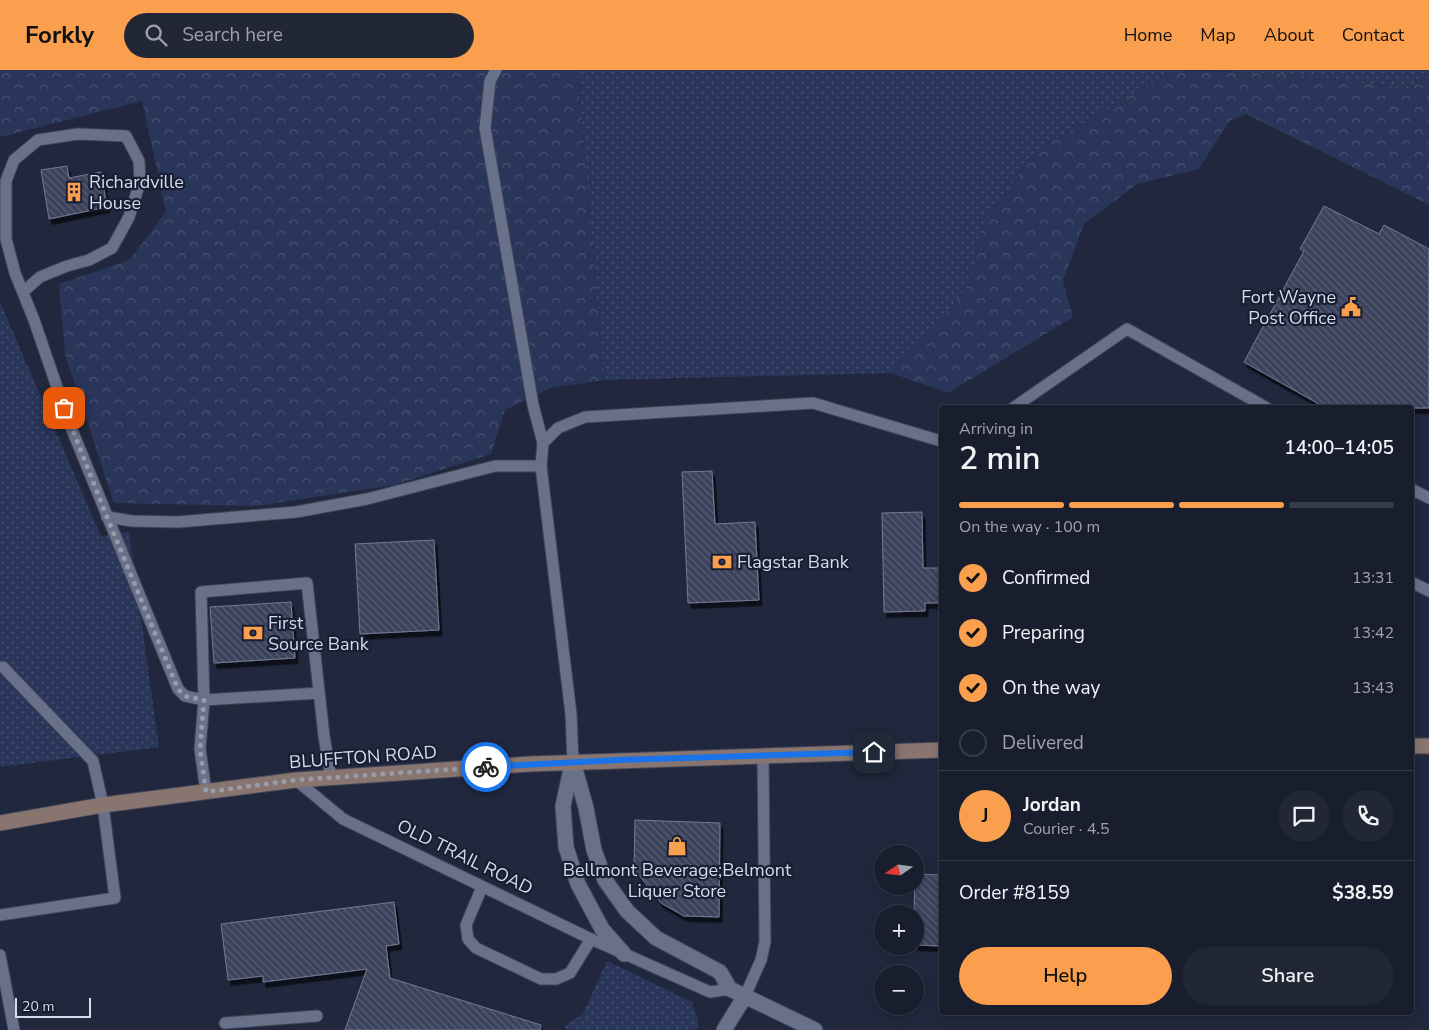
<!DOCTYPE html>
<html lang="en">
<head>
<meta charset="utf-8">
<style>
	body { margin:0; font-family:"Nunito Sans",sans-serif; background:#222736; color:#f1f3f6; height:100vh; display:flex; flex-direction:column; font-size:19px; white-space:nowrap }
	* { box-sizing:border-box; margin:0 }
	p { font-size:16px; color:#9fa2aa }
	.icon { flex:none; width:28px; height:28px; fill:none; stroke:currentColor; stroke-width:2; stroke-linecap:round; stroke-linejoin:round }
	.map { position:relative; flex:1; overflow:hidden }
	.details { position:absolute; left:939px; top:335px; width:475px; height:610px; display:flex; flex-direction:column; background:#191e2e; border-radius:5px; box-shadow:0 2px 8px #0003,0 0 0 1px #373c4a }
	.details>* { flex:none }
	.needle { width:32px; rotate:256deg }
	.tools { position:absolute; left:874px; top:775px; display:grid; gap:10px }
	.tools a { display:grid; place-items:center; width:50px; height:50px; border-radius:50%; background:#191e2e; box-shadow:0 2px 8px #0003,0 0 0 1px #373c4a; font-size:25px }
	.scale { position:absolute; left:15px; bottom:12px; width:76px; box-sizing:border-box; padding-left:5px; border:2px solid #d6dbea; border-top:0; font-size:14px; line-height:18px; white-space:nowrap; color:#d6dbea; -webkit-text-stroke:4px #181e33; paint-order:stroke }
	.pin { position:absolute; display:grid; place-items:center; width:42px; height:42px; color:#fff; margin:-21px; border-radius:10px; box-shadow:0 2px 8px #0006 }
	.courier { position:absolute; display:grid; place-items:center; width:50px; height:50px; margin:-25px; border:4px solid #1a73e8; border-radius:50%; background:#fff; color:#222; box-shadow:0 1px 6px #0007 }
	.overview em { font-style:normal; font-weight:600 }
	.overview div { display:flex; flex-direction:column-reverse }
	.overview { display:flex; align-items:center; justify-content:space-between; height:85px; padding:0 20px }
	h1 { font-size:32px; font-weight:600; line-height:38px }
	.bar { display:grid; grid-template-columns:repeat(4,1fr); gap:8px 5px; align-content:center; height:60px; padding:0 20px }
	.bar i { height:6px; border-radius:4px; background:#373c4a }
	.bar .current { background:#f99f4d }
	.bar p { grid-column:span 4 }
	.line { display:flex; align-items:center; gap:12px; padding:0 20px; border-top:1px solid #373c4a }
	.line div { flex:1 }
	.round { display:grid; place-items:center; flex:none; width:52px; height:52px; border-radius:26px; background:#222736 }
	ol { padding:0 20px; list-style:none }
	li { display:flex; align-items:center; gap:15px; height:55px }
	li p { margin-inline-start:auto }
	li .icon { padding:5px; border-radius:50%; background:#f99f4d; color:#111; stroke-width:4 }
	li:last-child { color:#9fa2aa }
	li i { width:28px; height:28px; border:2px solid #373c4a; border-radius:50% }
	.cta { display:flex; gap:10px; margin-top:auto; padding:10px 20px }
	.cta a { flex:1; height:58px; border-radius:30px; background:#f99f4d; color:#111; font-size:20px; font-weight:600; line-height:58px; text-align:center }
	.cta a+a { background:#222736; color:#f1f3f6 }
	header { display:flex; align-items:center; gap:30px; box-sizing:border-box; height:70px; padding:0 25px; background:#f99f4d; color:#111 }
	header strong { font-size:24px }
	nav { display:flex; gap:28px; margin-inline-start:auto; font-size:18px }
	.search { width:350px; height:45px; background:#222736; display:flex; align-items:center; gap:12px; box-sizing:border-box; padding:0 18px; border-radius:28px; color:#9fa2aa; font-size:19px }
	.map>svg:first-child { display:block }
	.grass { fill:url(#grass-dots) }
	.forest { fill:url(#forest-crowns) }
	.building { fill:url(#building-back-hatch); stroke:#737b95; filter:url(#shadow) }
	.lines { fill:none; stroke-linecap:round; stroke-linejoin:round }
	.service-casing { stroke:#404557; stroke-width:13 }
	.minor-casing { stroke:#404557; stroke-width:17 }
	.secondary-casing { stroke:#404557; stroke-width:17 }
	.service { stroke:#69718a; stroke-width:11 }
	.minor { stroke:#69718a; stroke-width:15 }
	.secondary { stroke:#887570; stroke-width:15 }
	.done { stroke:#979cad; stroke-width:5; stroke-dasharray:0 9 }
	.route { stroke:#1a73e8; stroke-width:6 }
	.labels { text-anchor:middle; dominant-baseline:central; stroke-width:4.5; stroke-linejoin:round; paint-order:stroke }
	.poi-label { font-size:18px; fill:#d6dbea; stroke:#181e33; text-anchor:start }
	.street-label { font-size:18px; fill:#d6dbea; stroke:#181e33 }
</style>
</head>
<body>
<header>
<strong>Forkly</strong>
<div class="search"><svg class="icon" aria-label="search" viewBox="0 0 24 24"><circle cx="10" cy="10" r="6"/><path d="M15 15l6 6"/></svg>Search here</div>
<nav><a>Home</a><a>Map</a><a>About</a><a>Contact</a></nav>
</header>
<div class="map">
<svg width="1429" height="960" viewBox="0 0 1429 960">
	<defs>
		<pattern id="grass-dots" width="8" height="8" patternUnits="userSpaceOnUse" patternTransform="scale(1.25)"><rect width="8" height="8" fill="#2a355a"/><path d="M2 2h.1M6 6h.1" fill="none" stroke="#485272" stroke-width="1.8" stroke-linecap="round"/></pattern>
		<pattern id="forest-crowns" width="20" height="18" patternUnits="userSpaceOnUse" patternTransform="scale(1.25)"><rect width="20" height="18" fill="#2a355a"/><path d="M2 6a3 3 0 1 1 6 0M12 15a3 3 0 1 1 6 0" fill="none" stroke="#485272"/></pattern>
		<pattern id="building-back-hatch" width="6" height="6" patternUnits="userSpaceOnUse" patternTransform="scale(1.25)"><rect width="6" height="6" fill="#3c435b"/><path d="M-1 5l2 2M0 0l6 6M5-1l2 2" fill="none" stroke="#575e73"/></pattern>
		<filter id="shadow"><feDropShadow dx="3" dy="5.5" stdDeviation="0" flood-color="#0009"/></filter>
	</defs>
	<rect width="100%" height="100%" fill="#21283d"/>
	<g class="grass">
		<polygon points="577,0 1175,0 1037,80 982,155 970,215 891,303 604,310"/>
		<polygon points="1196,0 1429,0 1429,7 1408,18 1286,4"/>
		<polygon points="0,232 101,466 129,462 159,677 0,697"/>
		<polygon points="607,891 692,932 699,954 696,960 569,960 563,957 583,944"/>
	</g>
	<g class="forest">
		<polygon points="0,0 577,0 604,310 550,318 505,340 491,384 394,415 256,436 114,433 65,284 59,214 129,190 166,142 142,31 0,67"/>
		<polygon points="1175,0 1286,4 1408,18 1429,7 1429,135 1246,44 1229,51 1199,99 1137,114 1084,154 1063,211 1073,247 948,323 891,303 970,215 982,155 1037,80"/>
	</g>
	<g class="building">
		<polygon points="67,96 69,108 101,102 107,137 49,149 41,100"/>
		<polygon points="1324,136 1379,164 1384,155 1429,179 1429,338 1326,338 1244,292 1304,181 1300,179"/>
		<polygon points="712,401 715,454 755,452 759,530 688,533 682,402"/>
		<polygon points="922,442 923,498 941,498 941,533 925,533 925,541 884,542 882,443"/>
		<polygon points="434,470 439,560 360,564 355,474"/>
		<polygon points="291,532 295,588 214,593 210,537"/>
		<polygon points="635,750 720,753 719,847 684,846 661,833 634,799"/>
		<polygon points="915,804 941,805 941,876 915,875 915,844 914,844"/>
		<polygon points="394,832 399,874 386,876 390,908 541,955 540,960 345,960 367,899 263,912 263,906 228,910 221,854"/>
	</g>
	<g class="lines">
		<defs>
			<g id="service">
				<polyline points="496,0 490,11 485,58 533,335 543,373"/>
				<polyline points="23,222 40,207 67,196 89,190 112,178 129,147 140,112 139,91 126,66 78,64 38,70 14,90 6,111 6,169 15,203 34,250 70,355 178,619 185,626 204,630 319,623"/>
				<polyline points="1013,338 1127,259 1267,338"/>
				<polyline points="1411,419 1429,428"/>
				<polyline points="107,447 132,451 178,452 296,442 367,429 495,396 541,396"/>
				<polyline points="1411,512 1429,521"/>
				<polyline points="573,692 571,644 541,396 543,373 558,358 585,347 813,333 941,371"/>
				<polyline points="296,710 343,749 591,869 710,922 730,919"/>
				<polyline points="206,722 200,679 204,630 201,522 307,513 324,666 331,708"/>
				<polyline points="482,817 466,855 468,869 476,878 541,909 556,909 570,903 591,869"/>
				<polyline points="0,845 115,828 103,735 93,691 3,597"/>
				<polyline points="0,885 14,960"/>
				<polyline points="745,926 761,890 765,872 763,685"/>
				<polyline points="225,953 317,946"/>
			</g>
			<g id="minor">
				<polyline points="573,692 586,738 594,780 605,810 627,841 656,868 720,902 730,919 815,960"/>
				<polyline points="572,694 563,736 566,777 578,814 602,859 624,884"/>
				<polyline points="724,960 745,926"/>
			</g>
			<g id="secondary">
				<polyline points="1411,676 1429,676"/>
				<polyline points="0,753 103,735 296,710 530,694 941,680"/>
			</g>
		</defs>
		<use href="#service" class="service-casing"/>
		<use href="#minor" class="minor-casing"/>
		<use href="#secondary" class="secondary-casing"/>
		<use href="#service" class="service"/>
		<use href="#minor" class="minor"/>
		<use href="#secondary" class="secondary"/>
	</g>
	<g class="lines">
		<polyline class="done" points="64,338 107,447 178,619 185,626 204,630 200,679 206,722 296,710 486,697"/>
		<polyline class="route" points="486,697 618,690 874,682"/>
	</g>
	<defs>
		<symbol id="building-bare" viewBox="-9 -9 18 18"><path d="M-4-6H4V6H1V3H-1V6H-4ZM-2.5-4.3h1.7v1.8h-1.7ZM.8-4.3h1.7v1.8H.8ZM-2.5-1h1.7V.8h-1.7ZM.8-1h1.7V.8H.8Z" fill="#f99f4d" stroke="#181e33" stroke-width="2.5" paint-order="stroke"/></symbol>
		<symbol id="civic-bare" viewBox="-9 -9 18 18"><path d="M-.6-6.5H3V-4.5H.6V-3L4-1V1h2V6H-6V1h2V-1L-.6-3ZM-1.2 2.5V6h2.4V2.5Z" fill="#f99f4d" stroke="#181e33" stroke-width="2.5" paint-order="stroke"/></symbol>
		<symbol id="bank-bare" viewBox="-9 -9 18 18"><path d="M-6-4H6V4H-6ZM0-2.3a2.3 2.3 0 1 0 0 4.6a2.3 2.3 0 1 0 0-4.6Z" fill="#f99f4d" stroke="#181e33" stroke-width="2.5" paint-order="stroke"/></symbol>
		<symbol id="shop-bare" viewBox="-9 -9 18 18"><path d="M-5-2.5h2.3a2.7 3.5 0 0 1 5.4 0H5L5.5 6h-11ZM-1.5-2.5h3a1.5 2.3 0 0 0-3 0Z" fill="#f99f4d" stroke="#181e33" stroke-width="2.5" paint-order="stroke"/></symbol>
	</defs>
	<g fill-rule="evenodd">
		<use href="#building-bare" x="60" y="108" width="28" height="28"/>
		<use href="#civic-bare" x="1337" y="223" width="28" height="28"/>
		<use href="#bank-bare" x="708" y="478" width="28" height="28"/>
		<use href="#bank-bare" x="239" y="549" width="28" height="28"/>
		<use href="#shop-bare" x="663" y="762" width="28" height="28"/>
	</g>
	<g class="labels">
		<g class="poi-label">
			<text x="89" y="112">Richardville<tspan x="89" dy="21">House</tspan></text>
			<text x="1336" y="227" text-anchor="end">Fort Wayne<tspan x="1336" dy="21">Post Office</tspan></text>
			<text x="737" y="492">Flagstar Bank</text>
			<text x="268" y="553">First<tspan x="268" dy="21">Source Bank</tspan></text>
			<text x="677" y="800" text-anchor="middle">Bellmont Beverage;Belmont<tspan x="677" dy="21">Liquer Store</tspan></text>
		</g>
		<g class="street-label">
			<text transform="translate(363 687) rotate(-4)">BLUFFTON ROAD</text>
			<text transform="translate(465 787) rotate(26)">OLD TRAIL ROAD</text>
		</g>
	</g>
</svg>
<div class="tools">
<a><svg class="needle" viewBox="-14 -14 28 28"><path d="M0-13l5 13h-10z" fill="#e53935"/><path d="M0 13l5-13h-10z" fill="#9fa2aa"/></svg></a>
<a>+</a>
<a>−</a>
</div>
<div class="scale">20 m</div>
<div class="pin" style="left:64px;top:338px;background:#ea580c"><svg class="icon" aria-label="bag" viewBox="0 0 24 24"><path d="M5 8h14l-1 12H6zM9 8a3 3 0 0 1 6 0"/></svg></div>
<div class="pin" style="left:874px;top:682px;background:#1f2937"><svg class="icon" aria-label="home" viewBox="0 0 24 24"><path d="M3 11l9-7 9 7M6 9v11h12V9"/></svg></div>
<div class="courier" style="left:486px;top:697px"><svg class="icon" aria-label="bike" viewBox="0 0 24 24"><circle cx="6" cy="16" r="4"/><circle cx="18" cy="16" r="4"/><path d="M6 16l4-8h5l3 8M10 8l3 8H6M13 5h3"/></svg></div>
<section class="details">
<div class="overview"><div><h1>2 min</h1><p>Arriving in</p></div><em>14:00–14:05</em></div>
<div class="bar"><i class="current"></i><i class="current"></i><i class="current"></i><i></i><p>On the way · 100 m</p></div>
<ol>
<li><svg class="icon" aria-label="check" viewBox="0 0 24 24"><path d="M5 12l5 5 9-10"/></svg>Confirmed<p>13:31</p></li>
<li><svg class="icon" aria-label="check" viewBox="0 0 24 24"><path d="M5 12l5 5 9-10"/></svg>Preparing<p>13:42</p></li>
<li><svg class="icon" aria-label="check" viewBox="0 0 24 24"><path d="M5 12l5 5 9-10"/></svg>On the way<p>13:43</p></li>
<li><i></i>Delivered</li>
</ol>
<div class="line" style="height:90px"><b class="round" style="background:#f99f4d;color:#111">J</b><div><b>Jordan</b><p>Courier · 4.5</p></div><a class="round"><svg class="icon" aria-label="chat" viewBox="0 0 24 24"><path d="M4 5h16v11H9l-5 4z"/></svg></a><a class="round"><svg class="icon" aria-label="phone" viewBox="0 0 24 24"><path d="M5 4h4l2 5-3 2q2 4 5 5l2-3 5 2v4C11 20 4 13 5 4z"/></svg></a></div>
<div class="line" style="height:65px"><div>Order #8159</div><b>$38.59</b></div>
<div class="cta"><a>Help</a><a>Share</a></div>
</section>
</div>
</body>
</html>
